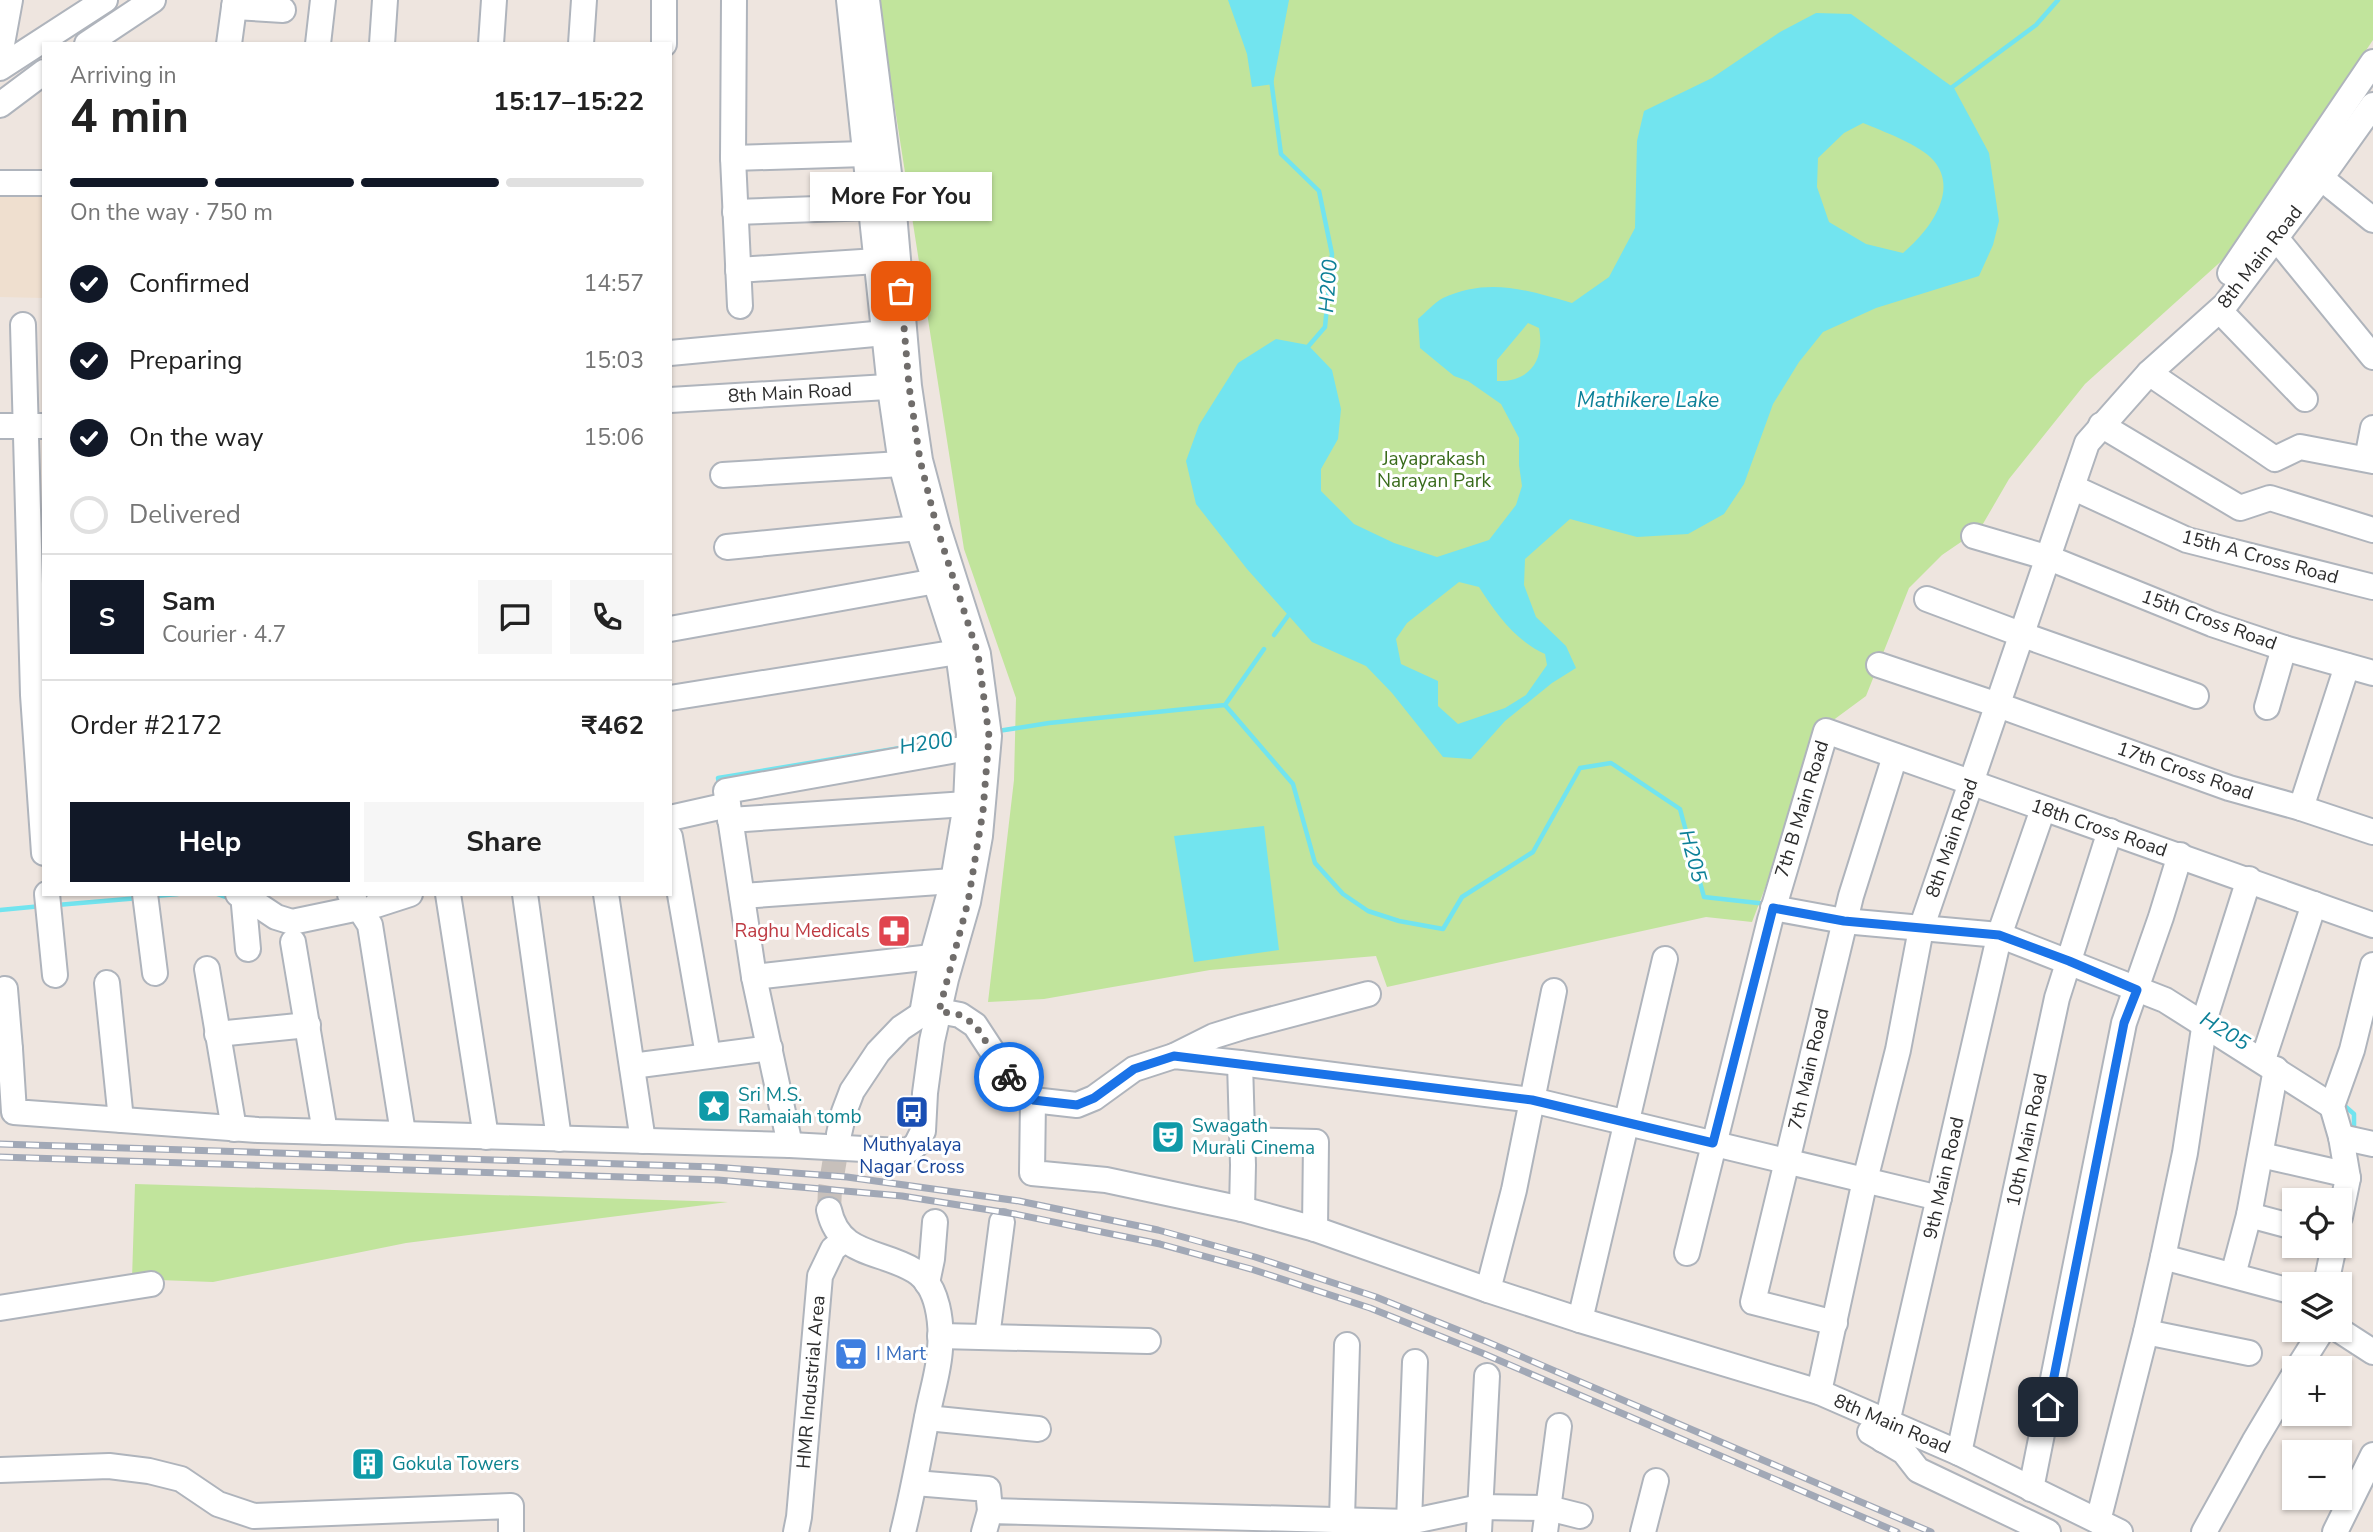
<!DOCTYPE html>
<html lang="en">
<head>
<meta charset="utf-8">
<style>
	body { margin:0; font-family:"Nunito Sans",sans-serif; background:#f6f6f6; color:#222; height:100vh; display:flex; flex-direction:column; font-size:26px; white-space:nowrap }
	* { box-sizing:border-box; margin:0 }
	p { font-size:23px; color:#767676 }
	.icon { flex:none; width:38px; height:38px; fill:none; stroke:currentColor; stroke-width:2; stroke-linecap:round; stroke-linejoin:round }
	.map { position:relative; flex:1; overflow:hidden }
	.sheet { position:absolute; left:42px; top:42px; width:630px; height:854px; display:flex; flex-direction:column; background:#fff; border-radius:0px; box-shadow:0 2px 5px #0004 }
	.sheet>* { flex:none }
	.controls { position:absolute; left:2282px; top:1188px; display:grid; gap:14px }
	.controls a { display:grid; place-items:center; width:70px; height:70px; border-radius:0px; background:#fff; box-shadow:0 2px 5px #0004; font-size:35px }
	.pin { position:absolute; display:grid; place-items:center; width:60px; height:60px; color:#fff; margin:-30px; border-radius:14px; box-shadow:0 4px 10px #0006 }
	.courier { position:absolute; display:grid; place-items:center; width:70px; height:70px; margin:-35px; border:5px solid #1a73e8; border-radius:50%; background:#fff; color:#222; box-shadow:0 2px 9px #0007 }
	.bubble { position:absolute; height:49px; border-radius:0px; background:#fff; box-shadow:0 2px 5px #0004; font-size:23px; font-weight:700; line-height:49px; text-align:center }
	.headline em { font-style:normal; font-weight:700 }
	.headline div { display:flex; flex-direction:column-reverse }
	.headline { display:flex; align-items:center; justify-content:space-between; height:119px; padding:0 28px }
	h1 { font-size:46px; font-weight:700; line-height:52px }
	.bar { display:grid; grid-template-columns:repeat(4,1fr); gap:10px 7px; align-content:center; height:84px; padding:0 28px }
	.bar i { height:9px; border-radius:5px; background:#e0e0e0 }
	.bar .on { background:#111827 }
	.bar p { grid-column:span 4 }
	.line { display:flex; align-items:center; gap:18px; padding:0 28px; border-top:2px solid #e0e0e0 }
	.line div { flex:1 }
	.round { display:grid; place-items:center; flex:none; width:74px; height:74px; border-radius:0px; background:#f6f6f6 }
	ol { padding:0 28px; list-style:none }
	li { display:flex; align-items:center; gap:21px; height:77px }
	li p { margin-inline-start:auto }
	li .icon { padding:7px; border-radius:50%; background:#111827; color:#fff; stroke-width:4 }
	li:last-child { color:#767676 }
	li i { width:38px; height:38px; border:4px solid #e0e0e0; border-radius:50% }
	.primary-button { display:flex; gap:14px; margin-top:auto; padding:14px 28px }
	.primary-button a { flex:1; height:80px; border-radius:0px; background:#111827; color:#fff; font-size:28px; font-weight:700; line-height:80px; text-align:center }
	.primary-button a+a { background:#f6f6f6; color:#222 }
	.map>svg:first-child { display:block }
	.education { fill:#efdfcf }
	.green { fill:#c1e49c }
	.water { fill:#72e4ef; fill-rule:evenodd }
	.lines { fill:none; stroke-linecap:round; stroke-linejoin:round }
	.stream { stroke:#72e4ef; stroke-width:4.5 }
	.minor-tunnel { stroke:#c7c0bb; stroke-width:24; stroke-dasharray:24 12; stroke-linecap:butt }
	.minor-casing { stroke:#afb4bc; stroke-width:28 }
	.minor { stroke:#fff; stroke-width:24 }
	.rail-casing { stroke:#a1a8b6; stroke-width:7 }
	.rail { stroke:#fff; stroke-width:4.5; stroke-dasharray:13; stroke-linecap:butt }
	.done { stroke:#706d6b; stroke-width:7; stroke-dasharray:0 12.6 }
	.route { stroke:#1a73e8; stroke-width:9 }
	.labels { text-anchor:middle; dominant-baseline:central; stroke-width:6; stroke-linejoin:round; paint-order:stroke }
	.street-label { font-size:19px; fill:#2c2c2c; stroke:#fff }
	.park-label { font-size:19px; fill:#396b1b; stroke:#fff }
	.health-label { font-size:19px; fill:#be3a42; stroke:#fff; text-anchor:end }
	.culture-label { font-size:19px; fill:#0d838f; stroke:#fff; text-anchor:start }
	.transit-label { font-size:19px; fill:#164399; stroke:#fff }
	.shop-label { font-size:19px; fill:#366cbe; stroke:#fff; text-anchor:start }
	.water-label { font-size:21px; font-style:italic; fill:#0d8098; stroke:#fff }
</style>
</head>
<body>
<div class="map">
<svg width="2373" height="1532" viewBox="0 0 2373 1532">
	<rect width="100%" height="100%" fill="#eee5df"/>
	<polygon class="education" points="0,196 44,196 44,298 0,297"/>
	<g class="green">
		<polygon points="878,0 2373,0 2373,40 2227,256 2085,384 2009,479 1980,529 1942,555 1909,588 1866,696 1828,724 1752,922 1706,917 1387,987 1376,956 1210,970 1044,999 988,1002 1014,780 1016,698 964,549"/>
		<polygon points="135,1184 728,1202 406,1243 213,1282 132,1279"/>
	</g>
	<g class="water">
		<polygon points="1228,0 1289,0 1273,84 1252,87 1247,54"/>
		<path d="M 1816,13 L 1851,14 L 1954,88 L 1989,153 L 1999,221 L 1993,245 L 1979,276 L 1876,308 L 1823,332 L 1799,362 L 1773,404 L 1744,484 L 1724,514 L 1688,534 L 1637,537 L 1570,519 L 1525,559 L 1524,585 L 1536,617 L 1566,646 L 1576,668 L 1552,683 L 1505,721 L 1471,759 L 1443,757 L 1392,693 L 1366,666 L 1312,642 L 1247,569 L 1196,504 L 1186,461 L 1199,425 L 1238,363 L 1276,339 L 1308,345 L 1332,370 L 1341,409 L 1338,439 L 1321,469 L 1321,491 L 1354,524 L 1394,543 L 1437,557 L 1489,540 L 1516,505 L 1522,486 L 1519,465 L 1519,438 L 1501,404 L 1468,381 L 1454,376 L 1420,348 L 1418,319 C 1425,313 1434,303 1443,298 C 1489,277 1526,290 1572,303 L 1609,277 L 1635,228 L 1637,141 L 1644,111 L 1712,78 L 1780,32 ZM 1863,123 C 1882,131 1921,145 1934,161 C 1960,192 1927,233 1903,253 L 1866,244 L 1829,222 L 1817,187 L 1818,158 L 1844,133 ZM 1528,323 L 1539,328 C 1545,360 1530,382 1497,381 L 1497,360 ZM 1459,582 L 1479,587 C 1497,615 1515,640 1545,654 L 1547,665 L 1526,695 L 1505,708 L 1458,724 L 1438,706 L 1438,681 L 1401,664 L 1396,639 L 1407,623 Z"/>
		<polygon points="1264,826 1279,950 1194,962 1174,836"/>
	</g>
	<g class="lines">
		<g class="stream">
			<polyline points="1271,79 1281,154 1319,191 1332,254 1325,327 1306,349"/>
			<polyline points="1951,88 2036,25 2058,0"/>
			<polyline points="1274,635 1290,613"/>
			<polyline points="1225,705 1293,784 1315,863 1343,894 1368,911 1399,921 1443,929 1462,897 1533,852 1580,768 1611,763 1680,809 1704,897 1767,904"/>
			<polyline points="998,731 1049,723 1225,705 1264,649"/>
			<polyline points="719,785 718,778 906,747"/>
			<polyline points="217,894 231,899"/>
			<polyline points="155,896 178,894"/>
			<polyline points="57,905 139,898"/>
			<polyline points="0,910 42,906"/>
			<polyline points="2346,1107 2354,1114 2354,1127"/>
			<polyline points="2342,1242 2345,1223"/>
		</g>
		<polyline class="minor-tunnel" points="829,1210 830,1189 839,1134"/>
		<defs>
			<g id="minor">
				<polyline points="734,0 733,158 740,306"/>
				<polyline points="849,0 890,388 901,464 918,528 958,652 969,734 966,804 953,881 932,957 922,1014"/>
				<polyline points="234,7 283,10"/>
				<polyline points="87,44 153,0"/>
				<polyline points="229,44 235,0"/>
				<polyline points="318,44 323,0"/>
				<polyline points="382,44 385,0"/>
				<polyline points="491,44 494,0"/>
				<polyline points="581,44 584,0"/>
				<polyline points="664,44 664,0"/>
				<polyline points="0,55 10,0"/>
				<polyline points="0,68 105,0"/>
				<polyline points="0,105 44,72"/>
				<polyline points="733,158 865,154"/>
				<polyline points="2321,178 2373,220"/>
				<polyline points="0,183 44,183"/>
				<polyline points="735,212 872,207"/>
				<polyline points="2276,238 2373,357"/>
				<polyline points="738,270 877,261"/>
				<polyline points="2230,273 2373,62"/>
				<polyline points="2220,311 2305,399"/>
				<polyline points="23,325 33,695 44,853"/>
				<polyline points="670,353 885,333"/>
				<polyline points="2149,373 2275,459 2300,447 2373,461"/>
				<polyline points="670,400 904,386"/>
				<polyline points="2101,425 2240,508 2270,498 2373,530"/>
				<polyline points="0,426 44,426"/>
				<polyline points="2367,459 2373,428"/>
				<polyline points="723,475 901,464"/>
				<polyline points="2072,487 2187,540 2373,587"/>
				<polyline points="1974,536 2049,558 2212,624 2284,648 2373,673"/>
				<polyline points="727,547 918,528"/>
				<polyline points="1927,599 2023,635 2196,696"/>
				<polyline points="670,629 936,581"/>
				<polyline points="1879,665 1998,705 2229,788 2301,808 2373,832"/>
				<polyline points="670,698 958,652"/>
				<polyline points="2267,707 2284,648"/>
				<polyline points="2301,808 2347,666"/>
				<polyline points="670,818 728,805"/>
				<polyline points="730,820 966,804"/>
				<polyline points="670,837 708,1055"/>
				<polyline points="47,894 55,975"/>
				<polyline points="145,894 155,973"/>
				<polyline points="238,894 243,895 276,917 292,922 359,908"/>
				<polyline points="243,894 248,949"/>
				<polyline points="350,894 370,925 403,1133"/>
				<polyline points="448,894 486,1137"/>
				<polyline points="525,894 559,1139"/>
				<polyline points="606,894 643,1141"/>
				<polyline points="742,896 953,881"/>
				<polyline points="376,905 410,894"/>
				<polyline points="1773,908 1844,921 1999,935 2165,1000 2332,1106"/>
				<polyline points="293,942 325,1132"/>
				<polyline points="207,969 234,1129"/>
				<polyline points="754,977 932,957"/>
				<polyline points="107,983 121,1120"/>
				<polyline points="5,989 10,1049"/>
				<polyline points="1554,991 1514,1190 1488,1290 1580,1320 1665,959"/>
				<polyline points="217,1034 308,1025"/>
				<polyline points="0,1050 10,1049 14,1112 258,1130 790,1145 900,1151 909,1150 916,1145 923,1131 925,1093 932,1041 946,979 968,902 980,836 989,736 978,654 938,528 920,460 909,386 894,213 867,0"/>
				<polyline points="1174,1056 1214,1036 1243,1027 1368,994"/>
				<polyline points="2263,1060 2314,904"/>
				<polyline points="1240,1063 1243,1165 1242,1209"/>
				<polyline points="632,1066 770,1048"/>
				<polyline points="1033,1100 1032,1173 1106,1180 1242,1209 1315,1229 1488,1290"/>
				<polyline points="839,1134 844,1112 852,1091 878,1052 901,1028 922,1014 939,1011 960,1015 975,1025 1015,1086 1033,1100 1077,1105 1094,1098 1134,1069 1174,1056 1240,1063 1532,1100 1939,1198"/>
				<polyline points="2341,1137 2373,1144"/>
				<polyline points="1243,1140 1316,1142 1315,1229"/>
				<polyline points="790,1145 754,977 726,791 968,748"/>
				<polyline points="2261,1155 2340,1173 2348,1178"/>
				<path d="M 829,1210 C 839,1257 882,1250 915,1271 C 939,1286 942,1324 940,1349 C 939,1370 932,1391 928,1412 C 920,1452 913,1492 903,1532"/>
				<polyline points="2249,1215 2294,1227"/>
				<polyline points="2340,1217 2348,1178 2341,1137 2332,1106 2352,1050 2373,965"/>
				<path d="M 1687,1253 L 1770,920 L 1826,731 C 2008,797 2191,859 2373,925"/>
				<polyline points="2163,1257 2294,1292"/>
				<polyline points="2233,1275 2249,1215 2276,1069"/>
				<polyline points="927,1283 932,1259 935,1222"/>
				<polyline points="2326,1284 2334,1246"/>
				<polyline points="0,1308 151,1284"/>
				<polyline points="1580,1320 1819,1392 1959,1453 2120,1532"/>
				<polyline points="1835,1323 1753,1302 1851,896 1895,756"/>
				<polyline points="2339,1330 2373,1352"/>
				<polyline points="2146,1332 2249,1353"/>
				<polyline points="940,1336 1148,1341"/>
				<polyline points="987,1337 1002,1222"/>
				<polyline points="2298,1368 2322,1330"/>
				<polyline points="1819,1392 1865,1180 1898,1050 1921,929 2087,443 2149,373 2225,305 2321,178 2373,105"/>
				<polyline points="927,1418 1038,1429"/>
				<polyline points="1870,1432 1904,1452 1918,1470 2048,1532"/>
				<polyline points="1883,1440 2000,933 2043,809"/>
				<polyline points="1959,1453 2057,998 2110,831"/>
				<polyline points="0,1470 109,1466 149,1471 181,1479 218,1504 254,1516 511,1506 511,1532"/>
				<polyline points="915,1483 988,1489 990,1511"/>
				<polyline points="2031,1489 2124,1023 2161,917 2180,855"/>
				<polyline points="1342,1519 1347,1345"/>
				<polyline points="2098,1521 2146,1332 2163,1257 2185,1153 2206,1015 2249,879"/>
				<polyline points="1409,1522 1415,1362"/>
				<polyline points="796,1532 799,1517 820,1276 833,1249 844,1240"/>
				<polyline points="984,1532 990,1511 1409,1522 1480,1507 1548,1508 1580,1516"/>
				<polyline points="1479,1532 1487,1376"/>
				<polyline points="1545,1532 1559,1426"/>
				<polyline points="1643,1532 1656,1481"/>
				<polyline points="2204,1532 2254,1442 2294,1375"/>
				<polyline points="2335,1532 2373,1455"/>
			</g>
		</defs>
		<use href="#minor" class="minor-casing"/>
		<use href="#minor" class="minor"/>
		<defs>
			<g id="rail">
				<polyline points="0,1144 714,1167 847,1177 1019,1201 1158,1230 1255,1257 1376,1297 1485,1341 1931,1532"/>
				<polyline points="0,1157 718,1180 902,1196 1015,1214 1160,1244 1251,1269 1370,1308 1482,1353 1897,1532"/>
			</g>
		</defs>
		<use href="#rail" class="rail-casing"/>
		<use href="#rail" class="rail"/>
	</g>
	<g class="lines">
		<polyline class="done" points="901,291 909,386 920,460 937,528 978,654 989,736 983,811 968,902 939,1011 960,1015 975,1025 1009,1077"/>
		<polyline class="route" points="1009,1077 1015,1086 1033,1100 1077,1105 1094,1098 1134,1069 1174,1056 1532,1100 1713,1143 1773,908 1844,921 1999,935 2069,961 2137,990 2124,1023 2048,1407"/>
	</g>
	<defs>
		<symbol id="pharmacy-square" viewBox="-11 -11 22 22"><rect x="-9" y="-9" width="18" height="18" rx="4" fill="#e0444e" stroke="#fff"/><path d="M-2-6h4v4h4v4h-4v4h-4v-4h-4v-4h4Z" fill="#fff"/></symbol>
		<symbol id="sight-square" viewBox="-11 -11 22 22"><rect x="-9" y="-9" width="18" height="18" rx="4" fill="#0f9aa8" stroke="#fff"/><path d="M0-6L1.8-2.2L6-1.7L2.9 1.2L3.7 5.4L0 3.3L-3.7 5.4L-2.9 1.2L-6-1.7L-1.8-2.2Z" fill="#fff"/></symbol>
		<symbol id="bus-square" viewBox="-11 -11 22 22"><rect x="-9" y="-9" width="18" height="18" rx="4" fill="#1a4fb4" stroke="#fff"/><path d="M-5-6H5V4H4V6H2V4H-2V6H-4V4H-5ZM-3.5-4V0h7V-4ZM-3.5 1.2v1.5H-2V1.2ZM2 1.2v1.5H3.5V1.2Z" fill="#fff"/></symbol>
		<symbol id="theatre-square" viewBox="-11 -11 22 22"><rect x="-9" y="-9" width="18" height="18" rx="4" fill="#0f9aa8" stroke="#fff"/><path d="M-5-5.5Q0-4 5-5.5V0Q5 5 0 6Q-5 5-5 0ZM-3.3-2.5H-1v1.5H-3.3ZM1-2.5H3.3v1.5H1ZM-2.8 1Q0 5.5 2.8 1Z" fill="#fff"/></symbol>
		<symbol id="supermarket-square" viewBox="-11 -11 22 22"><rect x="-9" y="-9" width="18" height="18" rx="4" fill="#3f7fe0" stroke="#fff"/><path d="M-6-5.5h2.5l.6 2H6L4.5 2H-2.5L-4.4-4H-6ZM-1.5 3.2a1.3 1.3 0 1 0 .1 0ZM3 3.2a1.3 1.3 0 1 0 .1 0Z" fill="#fff"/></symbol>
		<symbol id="building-square" viewBox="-11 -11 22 22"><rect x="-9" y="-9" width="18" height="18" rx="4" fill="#0f9aa8" stroke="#fff"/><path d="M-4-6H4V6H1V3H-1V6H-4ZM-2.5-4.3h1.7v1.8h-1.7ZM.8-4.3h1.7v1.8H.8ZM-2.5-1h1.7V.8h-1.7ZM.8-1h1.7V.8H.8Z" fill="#fff"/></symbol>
	</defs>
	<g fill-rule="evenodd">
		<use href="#pharmacy-square" x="875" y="912" width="38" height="38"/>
		<use href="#sight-square" x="695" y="1087" width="38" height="38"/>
		<use href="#bus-square" x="893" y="1093" width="38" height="38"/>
		<use href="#theatre-square" x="1149" y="1118" width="38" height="38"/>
		<use href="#supermarket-square" x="832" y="1335" width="38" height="38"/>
		<use href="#building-square" x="349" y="1445" width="38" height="38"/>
	</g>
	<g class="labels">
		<g class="street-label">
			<text transform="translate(2260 257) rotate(-52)">8th Main Road</text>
			<text transform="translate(790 393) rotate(-3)">8th Main Road</text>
			<text transform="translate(2260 557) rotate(15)">15th A Cross Road</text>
			<text transform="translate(2209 620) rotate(20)">15th Cross Road</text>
			<text transform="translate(2185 771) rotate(19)">17th Cross Road</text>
			<text transform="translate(1802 809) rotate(-73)">7th B Main Road</text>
			<text transform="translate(2099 828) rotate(19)">18th Cross Road</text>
			<text transform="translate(1952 838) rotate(-71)">8th Main Road</text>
			<text transform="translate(1809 1069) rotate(-77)">7th Main Road</text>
			<text transform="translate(2027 1140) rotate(-78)">10th Main Road</text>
			<text transform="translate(1944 1178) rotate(-77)">9th Main Road</text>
			<text transform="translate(811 1382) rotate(-85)">HMR Industrial Area</text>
			<text transform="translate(1892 1424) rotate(23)">8th Main Road</text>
		</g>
		<g class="park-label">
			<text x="1434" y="459">Jayaprakash<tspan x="1434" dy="22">Narayan Park</tspan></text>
		</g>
		<g class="health-label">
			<text x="870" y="931">Raghu Medicals</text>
		</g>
		<g class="culture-label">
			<text x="738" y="1095">Sri M.S.<tspan x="738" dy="22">Ramaiah tomb</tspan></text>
			<text x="1192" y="1126">Swagath<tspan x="1192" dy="22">Murali Cinema</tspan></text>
			<text x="392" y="1464">Gokula Towers</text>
		</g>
		<g class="transit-label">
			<text x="912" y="1145">Muthyalaya<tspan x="912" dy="22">Nagar Cross</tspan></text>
		</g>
		<g class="shop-label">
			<text x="876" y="1354">I Mart</text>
		</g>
		<g class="water-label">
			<text transform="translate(1328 286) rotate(-86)">H200</text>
			<text x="1648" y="400">Mathikere Lake</text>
			<text transform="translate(926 743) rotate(-9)">H200</text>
			<text transform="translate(1693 856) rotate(75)">H205</text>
			<text transform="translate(2225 1031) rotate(32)">H205</text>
		</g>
	</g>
</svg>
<div class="controls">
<a><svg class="icon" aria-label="locate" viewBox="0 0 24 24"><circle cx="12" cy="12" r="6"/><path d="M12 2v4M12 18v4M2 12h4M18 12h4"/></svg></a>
<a><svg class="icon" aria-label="layers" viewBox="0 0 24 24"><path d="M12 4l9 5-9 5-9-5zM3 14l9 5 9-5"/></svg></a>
<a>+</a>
<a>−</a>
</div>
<div class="pin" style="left:901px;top:291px;background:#ea580c"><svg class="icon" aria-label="bag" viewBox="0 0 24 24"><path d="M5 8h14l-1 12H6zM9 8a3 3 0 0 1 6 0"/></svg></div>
<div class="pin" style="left:2048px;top:1407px;background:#1f2937"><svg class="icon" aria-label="home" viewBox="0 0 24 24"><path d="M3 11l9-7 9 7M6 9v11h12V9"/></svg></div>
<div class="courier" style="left:1009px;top:1077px"><svg class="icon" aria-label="bike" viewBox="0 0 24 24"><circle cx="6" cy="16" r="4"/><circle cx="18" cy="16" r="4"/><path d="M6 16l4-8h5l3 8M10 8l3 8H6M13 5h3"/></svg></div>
<div class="bubble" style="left:810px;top:172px;width:182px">More For You</div>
<section class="sheet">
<div class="headline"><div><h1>4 min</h1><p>Arriving in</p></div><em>15:17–15:22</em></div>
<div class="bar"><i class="on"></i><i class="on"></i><i class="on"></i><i></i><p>On the way · 750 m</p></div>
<ol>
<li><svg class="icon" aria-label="check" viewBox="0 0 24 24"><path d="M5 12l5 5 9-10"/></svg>Confirmed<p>14:57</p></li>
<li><svg class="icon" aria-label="check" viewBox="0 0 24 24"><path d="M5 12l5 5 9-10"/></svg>Preparing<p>15:03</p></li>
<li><svg class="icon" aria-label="check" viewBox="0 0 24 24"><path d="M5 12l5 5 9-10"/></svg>On the way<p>15:06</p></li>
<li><i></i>Delivered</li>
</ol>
<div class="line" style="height:126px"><b class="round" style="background:#111827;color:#fff">S</b><div><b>Sam</b><p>Courier · 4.7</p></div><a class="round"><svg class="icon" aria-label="chat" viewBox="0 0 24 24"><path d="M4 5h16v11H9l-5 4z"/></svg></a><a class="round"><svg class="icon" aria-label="phone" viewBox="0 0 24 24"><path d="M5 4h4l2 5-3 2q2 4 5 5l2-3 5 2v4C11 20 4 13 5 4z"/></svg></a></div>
<div class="line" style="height:91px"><div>Order #2172</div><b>₹462</b></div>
<div class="primary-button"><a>Help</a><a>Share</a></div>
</section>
</div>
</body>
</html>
